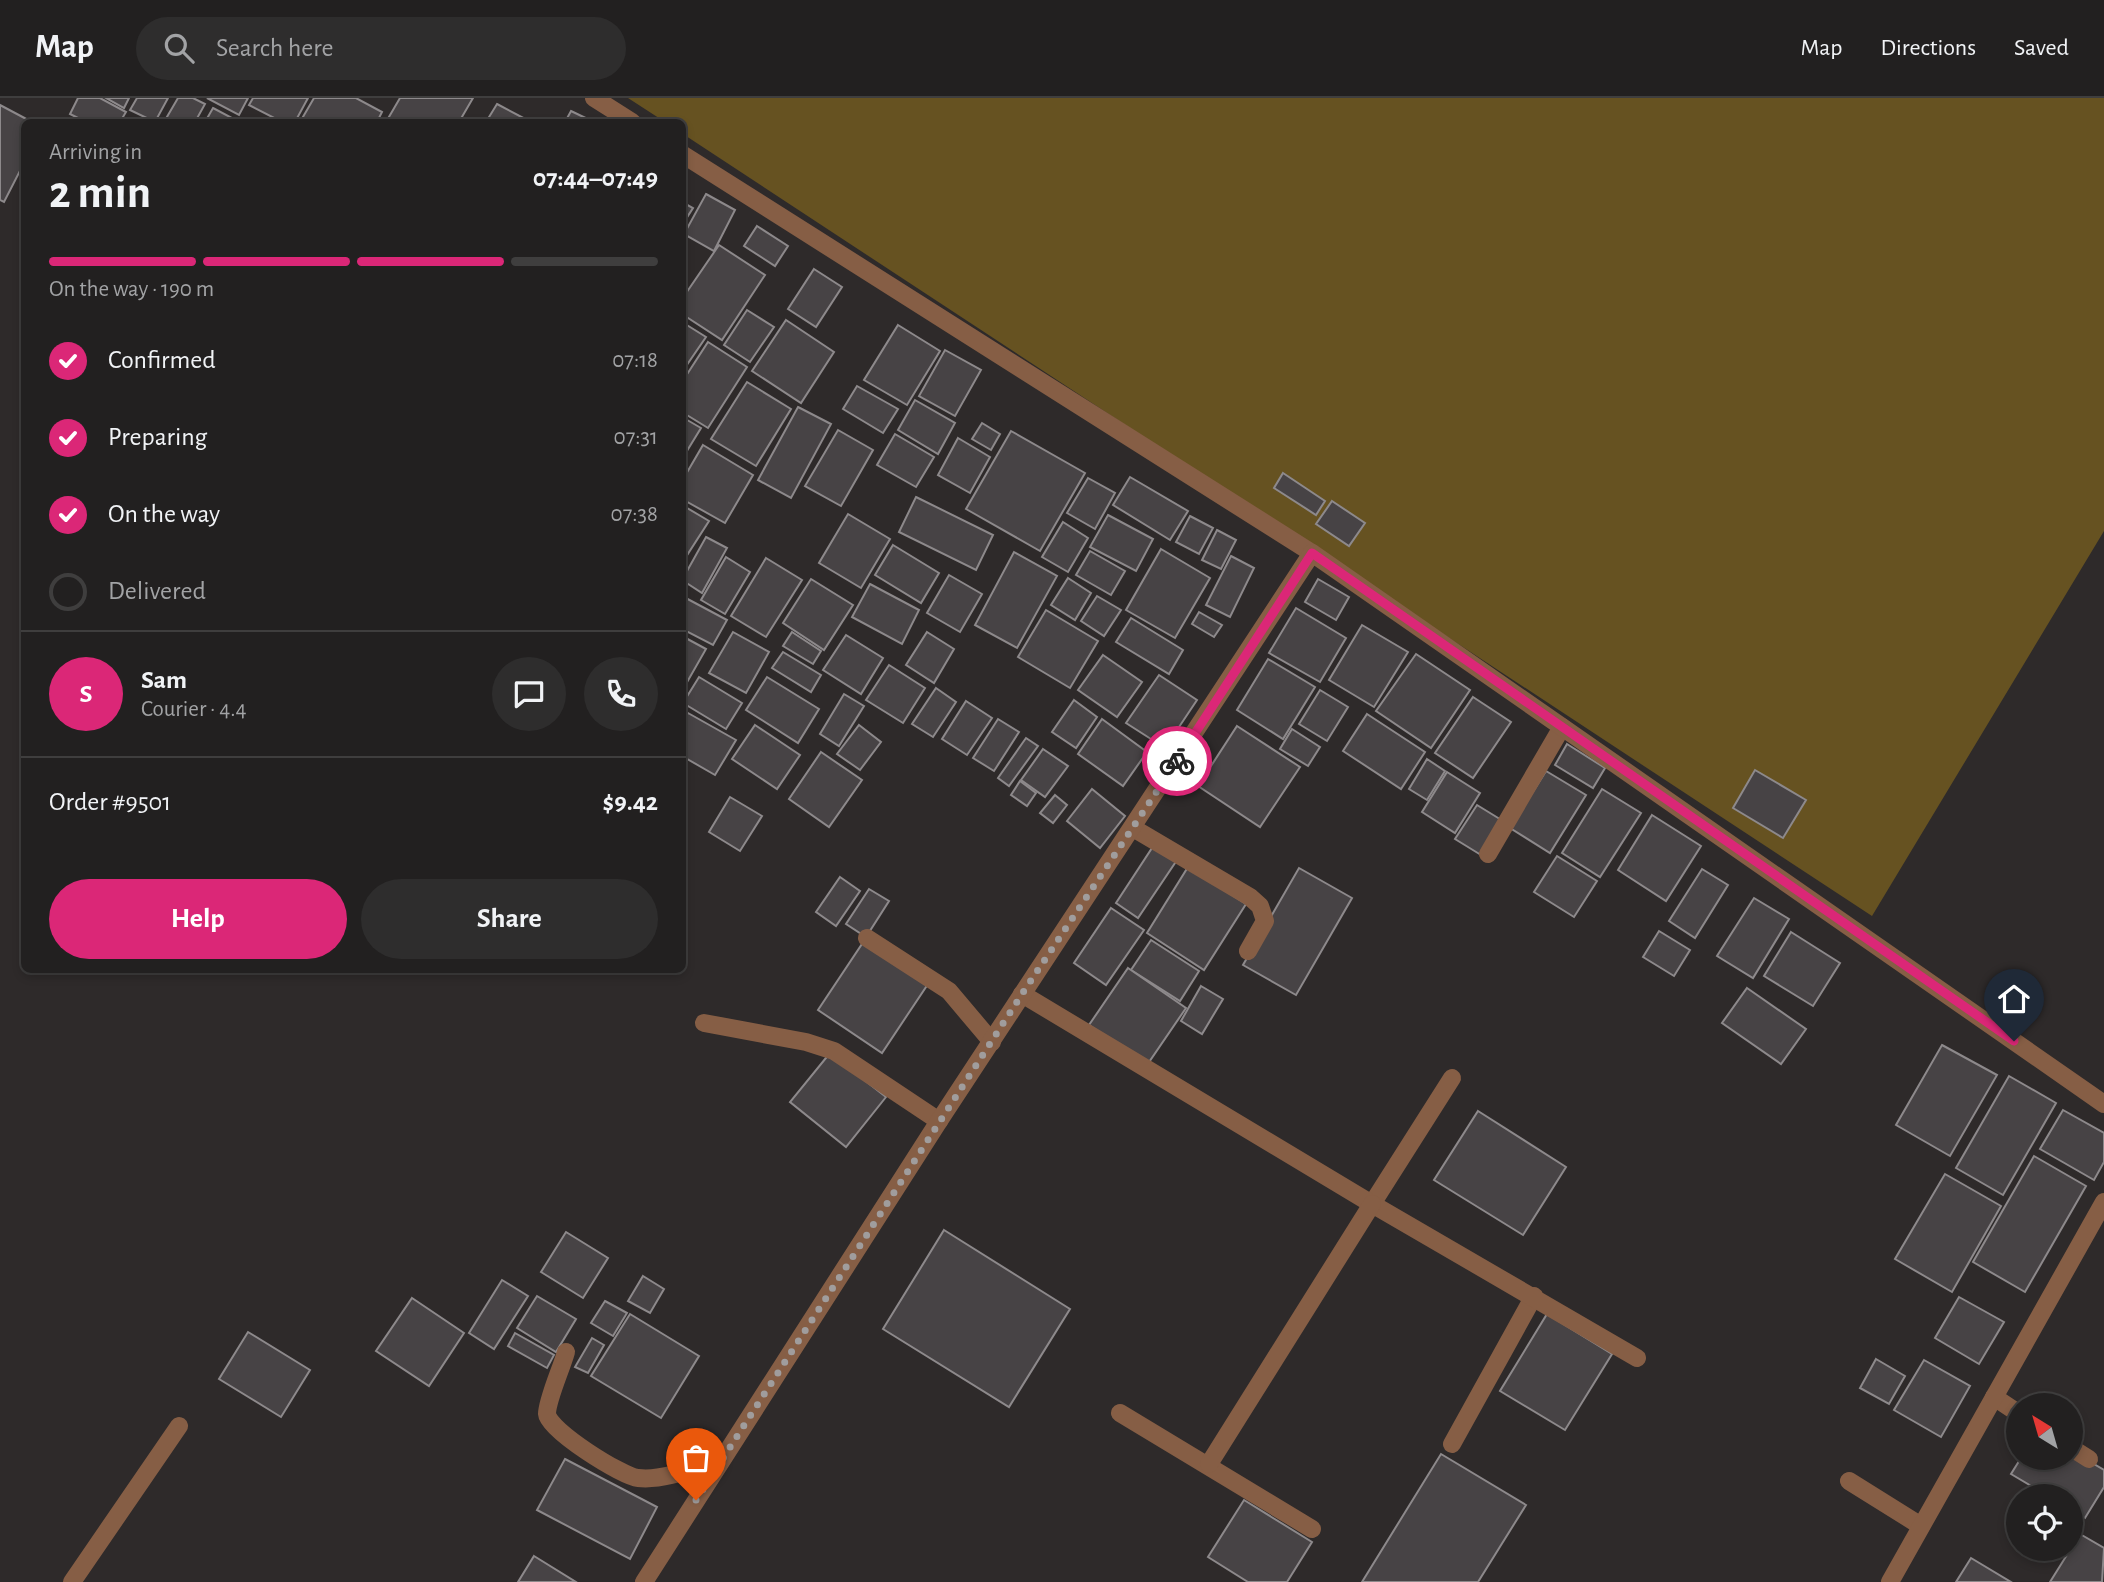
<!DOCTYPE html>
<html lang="en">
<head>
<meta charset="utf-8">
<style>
	body { margin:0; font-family:"Alegreya Sans",sans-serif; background:#2e2d2d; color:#f1f3f6; height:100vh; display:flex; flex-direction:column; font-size:26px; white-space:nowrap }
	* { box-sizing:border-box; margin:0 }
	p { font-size:23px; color:#a2a3a5 }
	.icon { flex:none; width:38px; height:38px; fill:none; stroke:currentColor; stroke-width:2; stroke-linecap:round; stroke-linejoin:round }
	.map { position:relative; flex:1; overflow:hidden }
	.drawer { position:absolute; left:21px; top:21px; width:665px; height:854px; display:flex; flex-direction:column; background:#222020; border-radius:10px; box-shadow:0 4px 10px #0003,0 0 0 2px #3f3e3e }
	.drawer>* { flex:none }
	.needle { width:46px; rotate:323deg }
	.tools { position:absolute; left:2006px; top:1295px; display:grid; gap:14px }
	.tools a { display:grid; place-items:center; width:77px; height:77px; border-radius:50%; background:#222020; box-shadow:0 4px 10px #0003,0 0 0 2px #3f3e3e; font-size:35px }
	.pin { position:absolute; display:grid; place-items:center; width:60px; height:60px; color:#fff; margin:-72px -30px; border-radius:50% 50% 50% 0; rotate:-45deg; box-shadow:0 0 7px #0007 }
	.pin .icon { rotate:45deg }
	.courier { position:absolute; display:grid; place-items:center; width:70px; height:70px; margin:-35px; border:5px solid #db2777; border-radius:50%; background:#fff; color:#222; box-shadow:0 2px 9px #0007 }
	.headline em { font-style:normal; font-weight:600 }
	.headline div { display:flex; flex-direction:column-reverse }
	.headline { display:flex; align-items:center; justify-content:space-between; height:119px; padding:0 28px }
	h1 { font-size:46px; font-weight:600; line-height:52px }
	.bar { display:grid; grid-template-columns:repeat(4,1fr); gap:10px 7px; align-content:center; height:84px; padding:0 28px }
	.bar i { height:9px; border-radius:5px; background:#3f3e3e }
	.bar .selected { background:#db2777 }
	.bar p { grid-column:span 4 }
	.line { display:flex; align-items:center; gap:18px; padding:0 28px; border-top:2px solid #3f3e3e }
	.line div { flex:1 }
	.round { display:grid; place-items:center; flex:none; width:74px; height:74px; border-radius:37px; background:#2e2d2d }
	ol { padding:0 28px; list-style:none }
	li { display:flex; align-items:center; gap:21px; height:77px }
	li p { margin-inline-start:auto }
	li .icon { padding:7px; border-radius:50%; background:#db2777; color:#fff; stroke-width:4 }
	li:last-child { color:#a2a3a5 }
	li i { width:38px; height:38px; border:4px solid #3f3e3e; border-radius:50% }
	.button { display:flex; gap:14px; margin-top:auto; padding:14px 28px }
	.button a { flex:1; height:80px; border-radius:42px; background:#db2777; color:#fff; font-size:28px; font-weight:600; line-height:80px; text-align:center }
	.button a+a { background:#2e2d2d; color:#f1f3f6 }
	header { display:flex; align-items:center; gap:42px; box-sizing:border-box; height:98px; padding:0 35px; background:#222020; border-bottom:2px solid #3f3e3e }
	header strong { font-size:33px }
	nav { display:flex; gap:38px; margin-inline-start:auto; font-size:24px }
	.search { width:490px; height:63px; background:#2e2d2d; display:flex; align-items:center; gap:18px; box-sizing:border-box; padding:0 24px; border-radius:38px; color:#a2a3a5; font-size:26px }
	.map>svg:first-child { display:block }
	.green { fill:#665221 }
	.building { fill:#474345; stroke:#8d898b; stroke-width:2 }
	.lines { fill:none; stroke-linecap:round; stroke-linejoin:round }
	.service { stroke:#865e45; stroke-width:18 }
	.minor { stroke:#865e45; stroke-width:18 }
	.tertiary { stroke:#865e45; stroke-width:18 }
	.done { stroke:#a09d9d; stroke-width:7; stroke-dasharray:0 12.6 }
	.route { stroke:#db2777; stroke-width:9 }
</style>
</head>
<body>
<header>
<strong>Map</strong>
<div class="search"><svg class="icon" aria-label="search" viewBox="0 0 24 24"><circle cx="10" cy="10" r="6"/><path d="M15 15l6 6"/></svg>Search here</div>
<nav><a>Map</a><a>Directions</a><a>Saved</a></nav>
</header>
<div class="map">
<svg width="2104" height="1484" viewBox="0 0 2104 1484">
	<rect width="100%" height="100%" fill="#2e2a2a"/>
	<polygon class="green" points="628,0 2104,0 2104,433 1872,818 683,36 682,24 665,24"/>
	<g class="building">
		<polygon points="78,0 100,0 126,14 120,24 86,24 70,16"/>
		<polygon points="106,0 129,0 124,10"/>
		<polygon points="137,0 168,0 155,24 130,12"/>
		<polygon points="178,0 193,0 205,6 195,24 164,24"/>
		<polygon points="207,0 248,0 239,17"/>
		<polygon points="253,0 308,0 295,24 282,24 249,7"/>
		<polygon points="314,0 356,0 382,14 377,24 300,24"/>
		<polygon points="400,0 473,0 459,24 386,24"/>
		<polygon points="497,6 531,24 486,24"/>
		<polygon points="0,7 32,24 24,24 24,65 4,104 0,102"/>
		<polygon points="213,10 234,21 232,24 205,24"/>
		<polygon points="571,13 594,24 565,24"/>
		<polygon points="706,96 735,112 714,153 684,136"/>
		<polygon points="682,104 693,110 682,127"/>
		<polygon points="757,128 788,148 775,168 744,148"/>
		<polygon points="719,147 765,177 722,242 682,216 682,201"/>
		<polygon points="814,171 842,189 816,229 788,211"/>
		<polygon points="747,212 774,229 750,264 724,247"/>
		<polygon points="786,222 834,254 801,305 752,273"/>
		<polygon points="682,224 706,239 682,274"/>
		<polygon points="898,227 940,253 907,307 864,282"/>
		<polygon points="708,244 747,269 708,330 682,314 682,284"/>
		<polygon points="945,252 981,272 955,318 919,298"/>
		<polygon points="747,284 791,311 756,368 711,341"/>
		<polygon points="857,288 898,311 883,335 843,311"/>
		<polygon points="915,302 955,325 938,356 898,332"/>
		<polygon points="798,309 831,326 791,400 758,382"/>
		<polygon points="682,319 701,330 682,361"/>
		<polygon points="982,325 1000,336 991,352 972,341"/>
		<polygon points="838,332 873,352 841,408 805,388"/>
		<polygon points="1011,333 1085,375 1040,453 966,411"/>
		<polygon points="895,336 934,359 916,389 877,367"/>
		<polygon points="958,340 990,359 970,395 938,377"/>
		<polygon points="703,347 753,377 725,425 682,401 682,383"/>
		<polygon points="1283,375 1325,403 1316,417 1274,390"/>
		<polygon points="1130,379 1188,413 1170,442 1113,407"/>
		<polygon points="1088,380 1115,395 1095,431 1067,415"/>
		<polygon points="916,399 993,437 976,472 899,434"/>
		<polygon points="1332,403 1365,425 1349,448 1316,426"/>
		<polygon points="682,407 709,423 682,465"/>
		<polygon points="848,416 890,441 861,490 819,465"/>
		<polygon points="1108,417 1153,441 1136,473 1090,449"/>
		<polygon points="1190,418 1213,430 1199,456 1176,444"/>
		<polygon points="1063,424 1088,440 1068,474 1042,459"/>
		<polygon points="1217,432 1236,442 1221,471 1202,462"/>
		<polygon points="706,439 727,450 702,495 682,482"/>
		<polygon points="893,447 939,475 921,505 875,477"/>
		<polygon points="1161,451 1210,480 1175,540 1126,512"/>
		<polygon points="1090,453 1125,473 1111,497 1076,477"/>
		<polygon points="1014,454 1057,478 1017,550 975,527"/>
		<polygon points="1231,458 1254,470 1230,519 1206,507"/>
		<polygon points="726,459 750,474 725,516 701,502"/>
		<polygon points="766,460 802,482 766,539 731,518"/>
		<polygon points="949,477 982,496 960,534 927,515"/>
		<polygon points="1068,480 1091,495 1075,522 1051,507"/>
		<polygon points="811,481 853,507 824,552 783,525"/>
		<polygon points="1318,481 1349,499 1336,522 1305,504"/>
		<polygon points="870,486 919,512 902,546 852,519"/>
		<polygon points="682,498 727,522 713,547 682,531"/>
		<polygon points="1097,498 1121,512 1104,538 1081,523"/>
		<polygon points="1296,510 1346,540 1320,584 1269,555"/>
		<polygon points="1046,512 1098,543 1070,590 1018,559"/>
		<polygon points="1199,514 1222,527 1214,539 1192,526"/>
		<polygon points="1131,520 1183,552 1169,576 1116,544"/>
		<polygon points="1362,527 1408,554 1374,609 1329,582"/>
		<polygon points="733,534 769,554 746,595 709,575"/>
		<polygon points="792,534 821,553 813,566 783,548"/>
		<polygon points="927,534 954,551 934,585 906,567"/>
		<polygon points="846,537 883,560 861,596 823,572"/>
		<polygon points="682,538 706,551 682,593"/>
		<polygon points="783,554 821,577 811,594 772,570"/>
		<polygon points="1416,556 1470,592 1431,650 1376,613"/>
		<polygon points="1103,557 1142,584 1117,619 1078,592"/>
		<polygon points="1268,561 1315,589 1283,641 1237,612"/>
		<polygon points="889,567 925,590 903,625 866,602"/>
		<polygon points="1159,577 1197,602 1165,650 1126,625"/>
		<polygon points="699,579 742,605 726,631 683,605"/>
		<polygon points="767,579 819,611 798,645 746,612"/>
		<polygon points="936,590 956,604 933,639 912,626"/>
		<polygon points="1320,592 1348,609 1327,643 1299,626"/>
		<polygon points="844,596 864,608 839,648 820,636"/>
		<polygon points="1473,599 1511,624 1473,680 1435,655"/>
		<polygon points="1074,602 1097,619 1076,650 1052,634"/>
		<polygon points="966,603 992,620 967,657 942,641"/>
		<polygon points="688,615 736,642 715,677 682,658 682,624"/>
		<polygon points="1367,616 1425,654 1401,691 1343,653"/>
		<polygon points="998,621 1019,634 994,673 973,660"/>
		<polygon points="1102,621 1147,654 1123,688 1078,656"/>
		<polygon points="755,627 800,657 777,691 732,661"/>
		<polygon points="859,627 881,644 860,672 837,656"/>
		<polygon points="1237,628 1300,669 1260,729 1198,688"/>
		<polygon points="1292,631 1320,649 1308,668 1280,651"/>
		<polygon points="1026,640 1038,648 1009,688 998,680"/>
		<polygon points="1567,646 1605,670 1593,690 1555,667"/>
		<polygon points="1043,651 1068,668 1045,699 1021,682"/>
		<polygon points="821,654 862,682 829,729 789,701"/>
		<polygon points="1427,661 1445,673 1427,702 1409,691"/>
		<polygon points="1755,672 1806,702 1783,740 1733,710"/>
		<polygon points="1546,673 1586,697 1550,755 1510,730"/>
		<polygon points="1447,674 1480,695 1455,735 1422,714"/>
		<polygon points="1020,683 1036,695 1027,708 1011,697"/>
		<polygon points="1092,691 1125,718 1100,750 1067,723"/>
		<polygon points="1602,691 1641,715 1600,779 1562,755"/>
		<polygon points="1055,697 1067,707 1053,725 1040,715"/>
		<polygon points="730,699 762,718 740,753 709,734"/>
		<polygon points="1477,707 1503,723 1481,757 1455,741"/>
		<polygon points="1652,717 1701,748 1666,803 1618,772"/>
		<polygon points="1154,747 1177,762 1138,820 1116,805"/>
		<polygon points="1557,758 1597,783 1574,819 1534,794"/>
		<polygon points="1188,769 1246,806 1204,872 1147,835"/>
		<polygon points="1299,770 1352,800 1296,897 1243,867"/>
		<polygon points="1702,771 1728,787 1695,840 1669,823"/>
		<polygon points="840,779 860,793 836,828 816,814"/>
		<polygon points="869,791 889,803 866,839 846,826"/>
		<polygon points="1754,800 1789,821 1753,880 1717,858"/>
		<polygon points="1111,810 1144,832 1106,887 1074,865"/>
		<polygon points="1659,833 1690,852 1674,878 1643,859"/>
		<polygon points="1791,834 1840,865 1813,908 1764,878"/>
		<polygon points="1151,842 1199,873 1180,903 1131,872"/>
		<polygon points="864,843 928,886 882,955 818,912"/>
		<polygon points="1128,870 1186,910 1147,967 1089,927"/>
		<polygon points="1201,888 1223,901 1202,936 1181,923"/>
		<polygon points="1747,890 1806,931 1781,966 1722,925"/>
		<polygon points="1942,947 1997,977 1950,1058 1896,1027"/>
		<polygon points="830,955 886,999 846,1049 790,1004"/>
		<polygon points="2009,978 2056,1005 2003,1097 1956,1070"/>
		<polygon points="2063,1012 2104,1035 2104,1064 2094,1082 2040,1051"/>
		<polygon points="1478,1013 1566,1069 1523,1137 1434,1082"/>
		<polygon points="2034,1058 2086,1088 2025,1194 1973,1164"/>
		<polygon points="1945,1076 2001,1108 1952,1194 1895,1161"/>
		<polygon points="944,1132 1070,1211 1009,1309 883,1231"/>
		<polygon points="566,1134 608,1160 583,1200 541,1174"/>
		<polygon points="643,1178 664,1191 650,1215 628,1203"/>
		<polygon points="502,1182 528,1198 494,1251 469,1235"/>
		<polygon points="537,1198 576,1221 556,1254 517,1230"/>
		<polygon points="1959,1199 2004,1224 1979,1266 1935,1240"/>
		<polygon points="412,1200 464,1235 429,1288 376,1253"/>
		<polygon points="605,1203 627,1215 613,1238 591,1225"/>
		<polygon points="630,1216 699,1258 661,1320 591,1278"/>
		<polygon points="1547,1216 1612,1256 1565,1332 1500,1293"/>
		<polygon points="248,1234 310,1272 281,1319 219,1281"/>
		<polygon points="515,1235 554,1257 547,1270 508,1248"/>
		<polygon points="592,1240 604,1247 588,1275 575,1269"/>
		<polygon points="1876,1261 1905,1278 1889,1306 1860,1290"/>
		<polygon points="1924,1262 1970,1288 1941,1339 1894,1312"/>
		<polygon points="2070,1352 2104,1372 2104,1389 2085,1420 2070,1411 2070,1398 2048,1398 2011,1376 2021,1360 2070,1360"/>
		<polygon points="1441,1356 1526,1407 1478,1484 1362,1484"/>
		<polygon points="565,1361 657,1409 630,1461 537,1412"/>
		<polygon points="1244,1402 1312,1444 1287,1484 1248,1484 1208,1459"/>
		<polygon points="2080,1436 2104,1450 2102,1484 2050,1484"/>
		<polygon points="534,1458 576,1484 518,1484"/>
		<polygon points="1971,1460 2011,1484 1956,1484"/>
	</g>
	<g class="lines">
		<g class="service">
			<polyline points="1133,730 1250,799 1260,808 1265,823 1248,853"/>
			<polyline points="1488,756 1562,629"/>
			<polyline points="867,840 949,893 992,944"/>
			<polyline points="704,925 806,944 834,953 939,1023"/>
			<polyline points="1372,1106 1452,980"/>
			<path d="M 566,1254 C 562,1269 547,1302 547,1316 C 548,1332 623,1379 638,1380 C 665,1383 696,1369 722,1361"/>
			<polyline points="1994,1299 2018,1315"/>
			<polyline points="1452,1346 1534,1198"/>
			<polyline points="2070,1349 2089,1361"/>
			<polyline points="1849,1383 1921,1428"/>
		</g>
		<g class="minor">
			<polyline points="1022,896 1372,1106 1637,1260"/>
			<polyline points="1120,1315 1312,1431"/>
			<polyline points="1209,1366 1372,1106"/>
			<polyline points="72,1484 179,1328"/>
			<polyline points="1890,1484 2104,1104"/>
		</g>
		<g class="tertiary">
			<polyline points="594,0 632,24"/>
			<polyline points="682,56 1312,455 2104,1006"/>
			<polyline points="644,1484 939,1023 1312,455"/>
		</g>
	</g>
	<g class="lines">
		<polyline class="done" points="696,1402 1022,896 1177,663"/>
		<polyline class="route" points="1177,663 1312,455 2014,943"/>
	</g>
</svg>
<div class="tools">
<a><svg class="needle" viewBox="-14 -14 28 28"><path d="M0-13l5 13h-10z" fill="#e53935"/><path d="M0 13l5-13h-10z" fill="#a2a3a5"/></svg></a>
<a><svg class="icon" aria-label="locate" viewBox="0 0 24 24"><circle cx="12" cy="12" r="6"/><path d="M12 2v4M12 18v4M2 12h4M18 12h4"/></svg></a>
</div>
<div class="pin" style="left:696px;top:1402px;background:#ea580c"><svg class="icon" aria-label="bag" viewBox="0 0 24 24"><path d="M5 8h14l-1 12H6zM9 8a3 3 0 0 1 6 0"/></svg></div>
<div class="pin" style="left:2014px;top:943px;background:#1f2937"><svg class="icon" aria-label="home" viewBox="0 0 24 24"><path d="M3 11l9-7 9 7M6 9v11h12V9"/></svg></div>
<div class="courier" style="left:1177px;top:663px"><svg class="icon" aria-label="bike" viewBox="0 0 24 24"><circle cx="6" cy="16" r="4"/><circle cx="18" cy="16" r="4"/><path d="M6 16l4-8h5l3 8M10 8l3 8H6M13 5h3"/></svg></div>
<section class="drawer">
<div class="headline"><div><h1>2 min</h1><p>Arriving in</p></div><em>07:44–07:49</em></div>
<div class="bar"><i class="selected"></i><i class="selected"></i><i class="selected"></i><i></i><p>On the way · 190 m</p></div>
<ol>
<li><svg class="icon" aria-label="check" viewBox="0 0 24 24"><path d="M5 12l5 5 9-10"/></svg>Confirmed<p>07:18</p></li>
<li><svg class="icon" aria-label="check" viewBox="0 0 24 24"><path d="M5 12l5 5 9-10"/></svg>Preparing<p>07:31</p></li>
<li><svg class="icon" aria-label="check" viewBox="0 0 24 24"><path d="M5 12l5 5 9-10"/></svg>On the way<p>07:38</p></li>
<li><i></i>Delivered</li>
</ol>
<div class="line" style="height:126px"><b class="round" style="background:#db2777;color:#fff">S</b><div><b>Sam</b><p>Courier · 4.4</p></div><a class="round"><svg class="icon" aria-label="chat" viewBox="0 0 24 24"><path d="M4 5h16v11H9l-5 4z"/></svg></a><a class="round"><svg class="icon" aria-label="phone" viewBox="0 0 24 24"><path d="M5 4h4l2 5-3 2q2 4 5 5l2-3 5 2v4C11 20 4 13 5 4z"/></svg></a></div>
<div class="line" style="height:91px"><div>Order #9501</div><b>$9.42</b></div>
<div class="button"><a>Help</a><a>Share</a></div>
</section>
</div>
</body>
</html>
